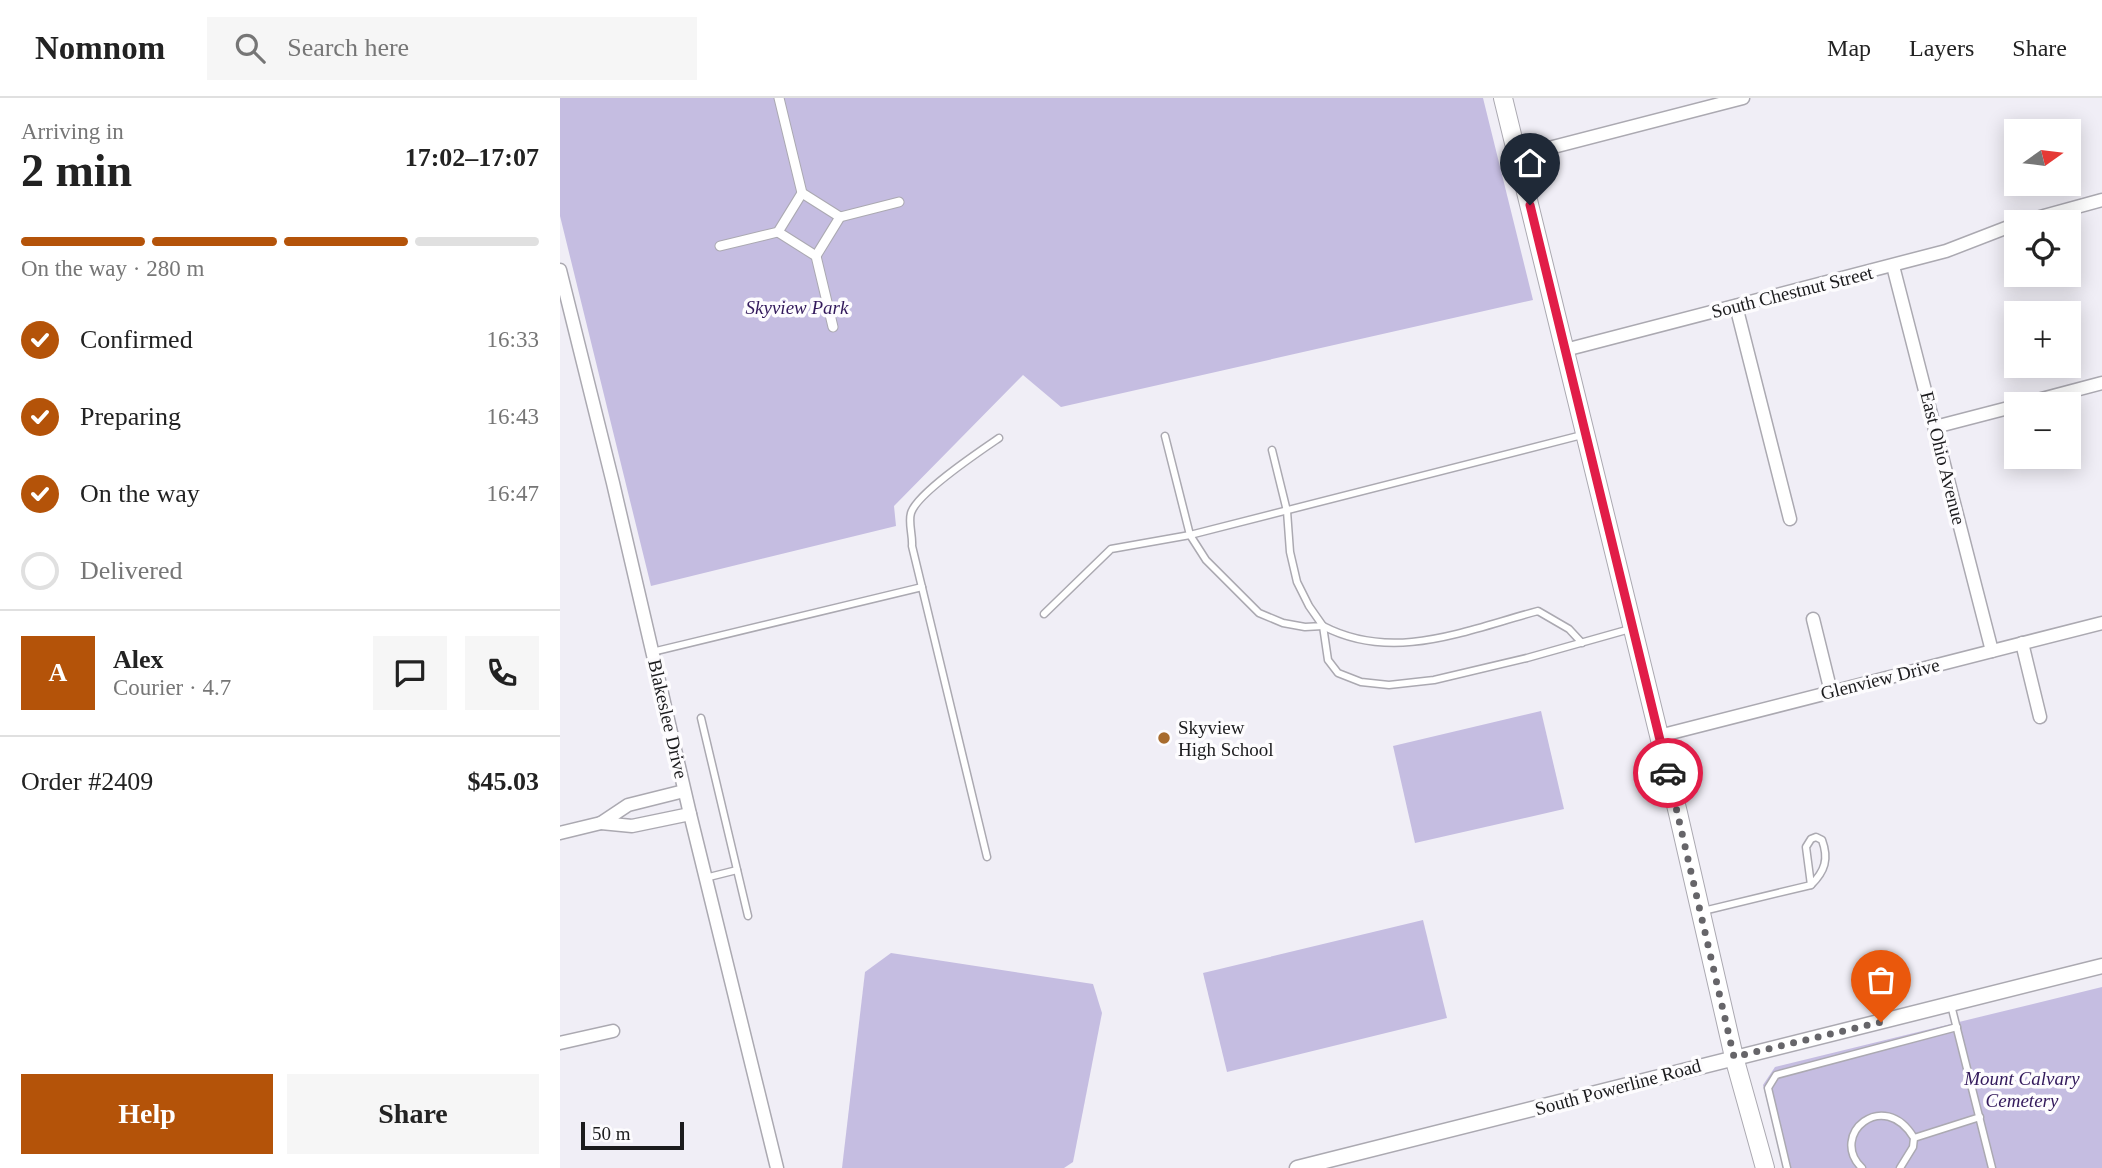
<!DOCTYPE html>
<html lang="en">
<head>
<meta charset="utf-8">
<style>
	body { margin:0; font-family:"Times New Roman",serif; background:#f6f6f6; color:#222; height:100vh; display:flex; flex-direction:column; font-size:26px; white-space:nowrap }
	* { box-sizing:border-box; margin:0 }
	p { font-size:23px; color:#767676 }
	.icon { flex:none; width:38px; height:38px; fill:none; stroke:currentColor; stroke-width:2; stroke-linecap:round; stroke-linejoin:round }
	.map { position:relative; flex:1; overflow:hidden }
	.side { display:flex; flex-direction:column; background:#fff; width:560px }
	.side>* { flex:none }
	.needle { width:46px; rotate:76deg }
	.buttons { position:absolute; left:1444px; top:21px; display:grid; gap:14px }
	.buttons a { display:grid; place-items:center; width:77px; height:77px; border-radius:0px; background:#fff; box-shadow:0 4px 18px #0003; font-size:35px }
	.scale { position:absolute; left:21px; bottom:18px; width:103px; box-sizing:border-box; padding-left:7px; border:4px solid #1b1b1d; border-top:0; font-size:19px; line-height:24px; white-space:nowrap; color:#1b1b1d; -webkit-text-stroke:5px #fdfcfe; paint-order:stroke }
	.pin { position:absolute; display:grid; place-items:center; width:60px; height:60px; color:#fff; margin:-72px -30px; border-radius:50% 50% 50% 0; rotate:-45deg; box-shadow:0 0 7px #0007 }
	.pin .icon { rotate:45deg }
	.courier { position:absolute; display:grid; place-items:center; width:70px; height:70px; margin:-35px; border:5px solid #e11d48; border-radius:50%; background:#fff; color:#222; box-shadow:0 2px 9px #0007 }
	.summary em { font-style:normal; font-weight:600 }
	.summary div { display:flex; flex-direction:column-reverse }
	.summary { display:flex; align-items:center; justify-content:space-between; height:119px; padding:0 21px }
	h1 { font-size:46px; font-weight:600; line-height:52px }
	.bar { display:grid; grid-template-columns:repeat(4,1fr); gap:10px 7px; align-content:center; height:84px; padding:0 21px }
	.bar i { height:9px; border-radius:5px; background:#e0e0e0 }
	.bar .on { background:#b45309 }
	.bar p { grid-column:span 4 }
	.line { display:flex; align-items:center; gap:18px; padding:0 21px; border-top:2px solid #e0e0e0 }
	.line div { flex:1 }
	.round { display:grid; place-items:center; flex:none; width:74px; height:74px; border-radius:0px; background:#f6f6f6 }
	ol { padding:0 21px; list-style:none }
	li { display:flex; align-items:center; gap:21px; height:77px }
	li p { margin-inline-start:auto }
	li .icon { padding:7px; border-radius:50%; background:#b45309; color:#fff; stroke-width:4 }
	li:last-child { color:#767676 }
	li i { width:38px; height:38px; border:4px solid #e0e0e0; border-radius:50% }
	.action { display:flex; gap:14px; margin-top:auto; padding:14px 21px }
	.action a { flex:1; height:80px; border-radius:0px; background:#b45309; color:#fff; font-size:28px; font-weight:600; line-height:80px; text-align:center }
	.action a+a { background:#f6f6f6; color:#222 }
	header { display:flex; align-items:center; gap:42px; box-sizing:border-box; height:98px; padding:0 35px; background:#fff; border-bottom:2px solid #e0e0e0 }
	header strong { font-size:33px }
	nav { display:flex; gap:38px; margin-inline-start:auto; font-size:24px }
	.search { width:490px; height:63px; background:#f6f6f6; display:flex; align-items:center; gap:18px; box-sizing:border-box; padding:0 24px; border-radius:0px; color:#767676; font-size:26px }
	main { display:flex; flex:1; min-height:0 }
	.map>svg:first-child { display:block }
	.green { fill:#c5bde1 }
	.lines { fill:none; stroke-linecap:round; stroke-linejoin:round }
	.service-casing { stroke:#aba9b1; stroke-width:9 }
	.pedestrian-casing { stroke:#aba9b1; stroke-width:11 }
	.minor-casing { stroke:#aba9b1; stroke-width:15 }
	.tertiary-casing { stroke:#aba9b1; stroke-width:17 }
	.secondary-casing { stroke:#aba9b1; stroke-width:20 }
	.service { stroke:#fff; stroke-width:6 }
	.pedestrian { stroke:#fff; stroke-width:9 }
	.minor { stroke:#fff; stroke-width:12 }
	.tertiary { stroke:#fff; stroke-width:14 }
	.secondary { stroke:#fff; stroke-width:18 }
	.done { stroke:#666569; stroke-width:7; stroke-dasharray:0 12.6 }
	.route { stroke:#e11d48; stroke-width:9 }
	.poi-dot { fill:#a86c2e; stroke:#fdfcfe; stroke-width:2.5 }
	.labels { text-anchor:middle; dominant-baseline:central; stroke-width:7; stroke-linejoin:round; paint-order:stroke }
	.street-label { font-size:19px; fill:#1b1b1d; stroke:#fdfcfe }
	.park-label { font-size:19px; font-style:italic; fill:#331a5c; stroke:#fdfcfe }
	.poi-label { font-size:19px; fill:#1b1b1d; stroke:#fdfcfe; text-anchor:start }
</style>
</head>
<body>
<header>
<strong>Nomnom</strong>
<div class="search"><svg class="icon" aria-label="search" viewBox="0 0 24 24"><circle cx="10" cy="10" r="6"/><path d="M15 15l6 6"/></svg>Search here</div>
<nav><a>Map</a><a>Layers</a><a>Share</a></nav>
</header>
<main>
<section class="side">
<div class="summary"><div><h1>2 min</h1><p>Arriving in</p></div><em>17:02–17:07</em></div>
<div class="bar"><i class="on"></i><i class="on"></i><i class="on"></i><i></i><p>On the way · 280 m</p></div>
<ol>
<li><svg class="icon" aria-label="check" viewBox="0 0 24 24"><path d="M5 12l5 5 9-10"/></svg>Confirmed<p>16:33</p></li>
<li><svg class="icon" aria-label="check" viewBox="0 0 24 24"><path d="M5 12l5 5 9-10"/></svg>Preparing<p>16:43</p></li>
<li><svg class="icon" aria-label="check" viewBox="0 0 24 24"><path d="M5 12l5 5 9-10"/></svg>On the way<p>16:47</p></li>
<li><i></i>Delivered</li>
</ol>
<div class="line" style="height:126px"><b class="round" style="background:#b45309;color:#fff">A</b><div><b>Alex</b><p>Courier · 4.7</p></div><a class="round"><svg class="icon" aria-label="chat" viewBox="0 0 24 24"><path d="M4 5h16v11H9l-5 4z"/></svg></a><a class="round"><svg class="icon" aria-label="phone" viewBox="0 0 24 24"><path d="M5 4h4l2 5-3 2q2 4 5 5l2-3 5 2v4C11 20 4 13 5 4z"/></svg></a></div>
<div class="line" style="height:91px"><div>Order #2409</div><b>$45.03</b></div>
<div class="action"><a>Help</a><a>Share</a></div>
</section>
<div class="map">
<svg width="1542" height="1070" viewBox="0 0 1542 1070">
	<rect width="100%" height="100%" fill="#f0eef6"/>
	<g class="green">
		<polygon points="0,0 923,0 973,202 501,309 463,277 334,408 336,428 91,488 0,118"/>
		<polygon points="981,613 1004,711 855,745 833,648"/>
		<polygon points="863,822 887,920 667,974 643,875"/>
		<polygon points="331,855 533,886 542,915 513,1064 504,1070 282,1070 305,874"/>
		<polygon points="1542,889 1542,1070 1224,1070 1203,987 1215,969"/>
	</g>
	<g class="lines">
		<defs>
			<g id="service">
				<polyline points="605,338 630,437 646,462 699,515 723,525 745,529 763,528 749,508 737,484 730,454 727,413 712,352"/>
				<polyline points="484,516 551,451 630,437 1022,337"/>
				<polyline points="763,528 768,562 778,575 801,584 829,587 874,582 967,560 1070,531"/>
				<path d="M 763,528 C 834,565 906,532 978,513 L 1009,531 L 1022,545"/>
				<polyline points="92,554 362,489"/>
				<polyline points="141,620 188,818"/>
				<path d="M 1256,739 L 1262,742 C 1269,761 1265,773 1251,787 L 1246,749 L 1251,741 Z"/>
				<path d="M 427,759 L 352,448 C 353,438 348,425 351,415 C 357,395 420,353 439,340"/>
				<polyline points="145,780 177,772"/>
				<polyline points="1143,813 1251,787"/>
				<polyline points="1391,907 1432,1070"/>
				<polyline points="1354,1040 1420,1019"/>
				<polyline points="1227,1070 1208,990 1216,977 1397,929"/>
				<path d="M 1302,1070 C 1268,1037 1324,989 1354,1040 L 1353,1049 L 1340,1070"/>
			</g>
			<g id="pedestrian">
				<polyline points="219,0 242,95 280,119"/>
				<polyline points="218,134 256,158 273,229"/>
				<polyline points="160,148 218,134 242,95"/>
				<polyline points="256,158 280,119 339,104"/>
			</g>
			<g id="minor">
				<polyline points="958,58 1183,0"/>
				<polyline points="1462,124 1542,102"/>
				<polyline points="1333,168 1432,553"/>
				<polyline points="0,172 53,385 130,716 217,1070"/>
				<polyline points="1176,208 1230,421"/>
				<polyline points="1005,252 1386,153 1456,126"/>
				<polyline points="1463,306 1542,285"/>
				<polyline points="1375,329 1456,308"/>
				<polyline points="1253,521 1271,594"/>
				<polyline points="1462,545 1480,619"/>
				<polyline points="1099,638 1542,525"/>
				<polyline points="124,693 68,707 41,725 72,728 130,716"/>
				<polyline points="0,735 41,725"/>
				<polyline points="0,945 53,933"/>
			</g>
			<polyline id="tertiary" points="737,1070 1542,868"/>
			<polyline id="secondary" points="943,0 1118,715 1174,959 1205,1070"/>
		</defs>
		<use href="#service" class="service-casing"/>
		<use href="#pedestrian" class="pedestrian-casing"/>
		<use href="#minor" class="minor-casing"/>
		<use href="#tertiary" class="tertiary-casing"/>
		<use href="#secondary" class="secondary-casing"/>
		<use href="#service" class="service"/>
		<use href="#pedestrian" class="pedestrian"/>
		<use href="#minor" class="minor"/>
		<use href="#tertiary" class="tertiary"/>
		<use href="#secondary" class="secondary"/>
	</g>
	<g class="lines">
		<polyline class="done" points="1108,675 1174,959 1321,924"/>
		<polyline class="route" points="970,107 1108,675"/>
	</g>
	<circle class="poi-dot" cx="604" cy="640" r="7"/>
	<g class="labels">
		<g class="street-label">
			<text transform="translate(1232 194) rotate(-14)">South Chestnut Street</text>
			<text transform="translate(1383 360) rotate(76)">East Ohio Avenue</text>
			<text transform="translate(1320 581) rotate(-14)">Glenview Drive</text>
			<text transform="translate(108 621) rotate(77)">Blakeslee Drive</text>
			<text transform="translate(1058 989) rotate(-15)">South Powerline Road</text>
		</g>
		<g class="park-label">
			<text x="237" y="209">Skyview Park</text>
			<text x="1462" y="980">Mount Calvary<tspan x="1462" dy="22">Cemetery</tspan></text>
		</g>
		<g class="poi-label">
			<text x="618" y="629">Skyview<tspan x="618" dy="22">High School</tspan></text>
		</g>
	</g>
</svg>
<div class="buttons">
<a><svg class="needle" viewBox="-14 -14 28 28"><path d="M0-13l5 13h-10z" fill="#e53935"/><path d="M0 13l5-13h-10z" fill="#767676"/></svg></a>
<a><svg class="icon" aria-label="locate" viewBox="0 0 24 24"><circle cx="12" cy="12" r="6"/><path d="M12 2v4M12 18v4M2 12h4M18 12h4"/></svg></a>
<a>+</a>
<a>−</a>
</div>
<div class="scale">50 m</div>
<div class="pin" style="left:1321px;top:924px;background:#ea580c"><svg class="icon" aria-label="bag" viewBox="0 0 24 24"><path d="M5 8h14l-1 12H6zM9 8a3 3 0 0 1 6 0"/></svg></div>
<div class="pin" style="left:970px;top:107px;background:#1f2937"><svg class="icon" aria-label="home" viewBox="0 0 24 24"><path d="M3 11l9-7 9 7M6 9v11h12V9"/></svg></div>
<div class="courier" style="left:1108px;top:675px"><svg class="icon" aria-label="car" viewBox="0 0 24 24"><path d="M5 17H2v-5l4-1 3-4h7l3 4 3 1v5h-3M9 17h6M6 11h13"/><circle cx="7" cy="17" r="2"/><circle cx="17" cy="17" r="2"/></svg></div>
</div>
</main>
</body>
</html>
